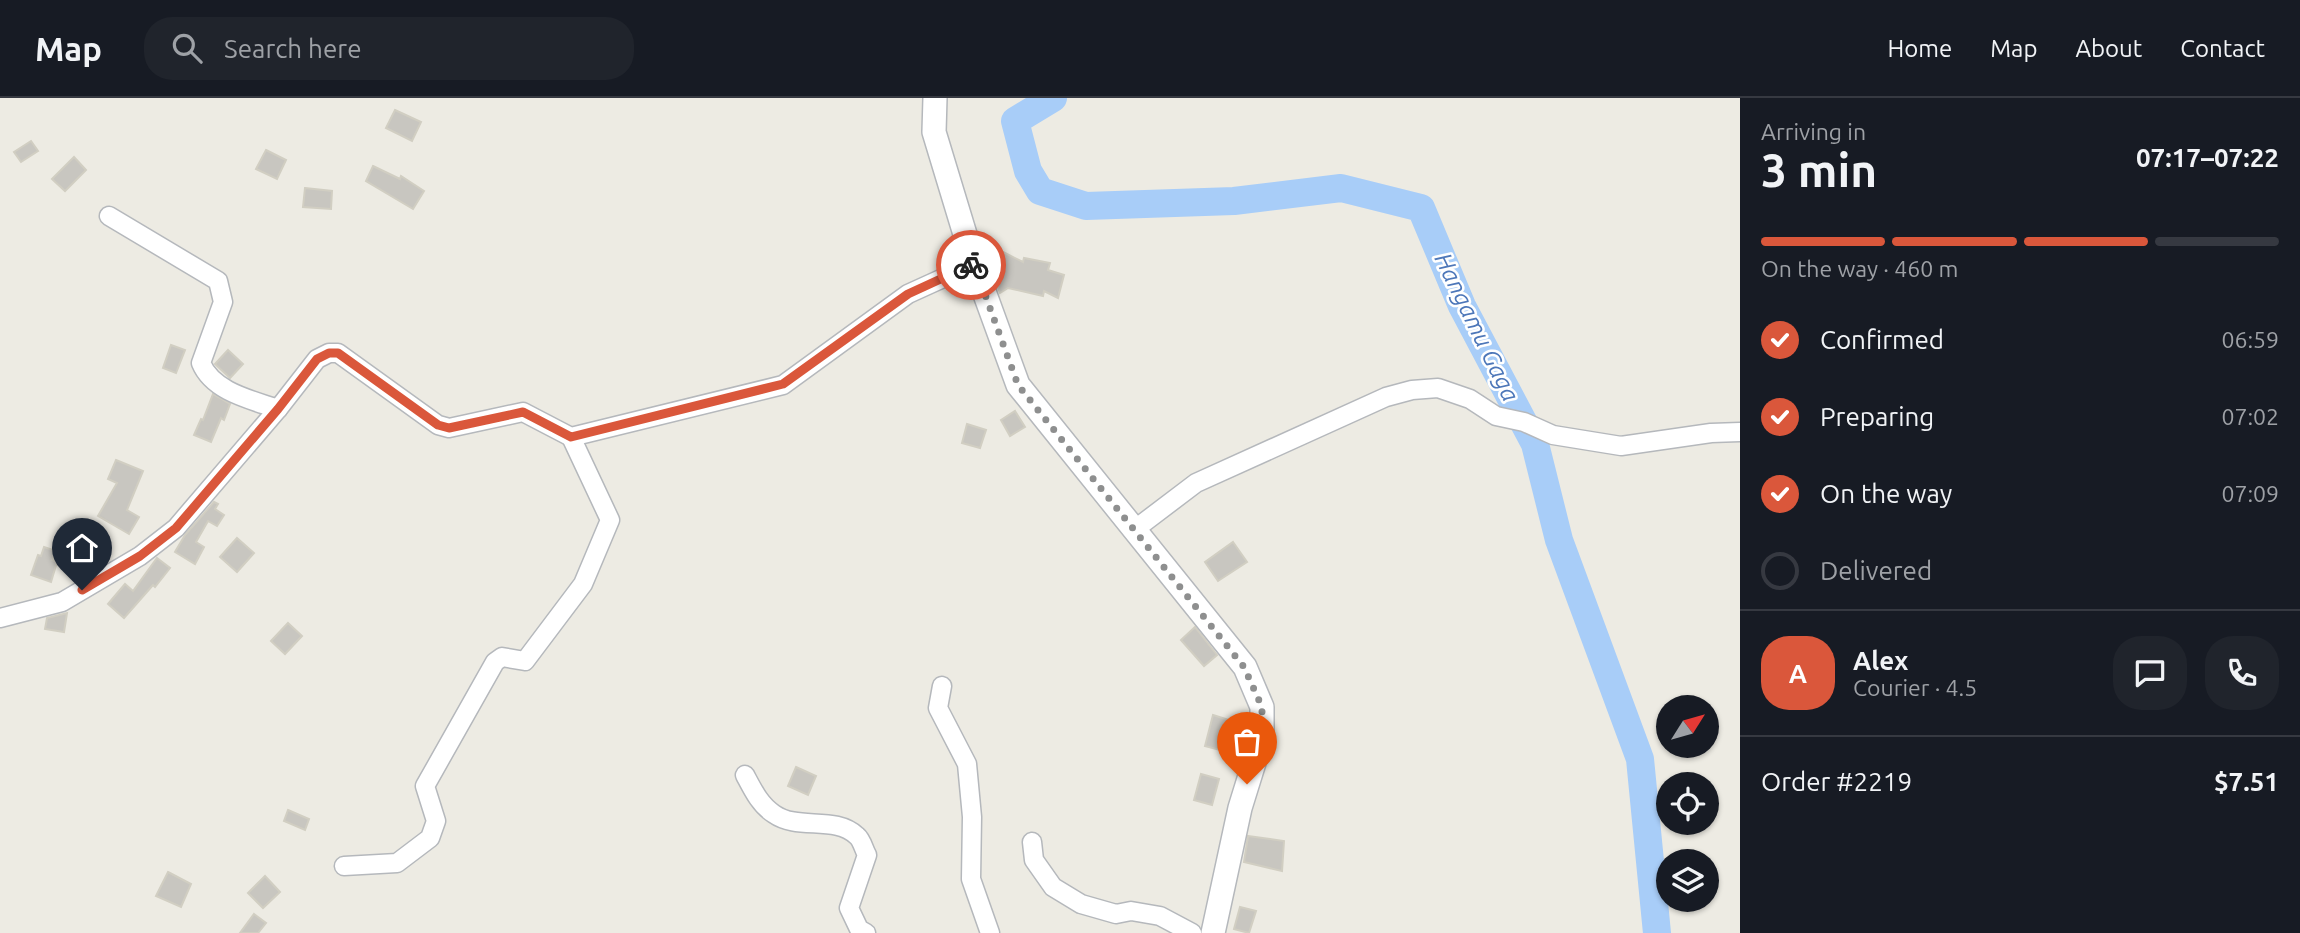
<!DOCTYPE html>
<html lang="en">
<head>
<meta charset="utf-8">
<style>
	body { margin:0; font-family:Ubuntu,sans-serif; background:#20242c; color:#f1f3f6; height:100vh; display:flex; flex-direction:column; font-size:26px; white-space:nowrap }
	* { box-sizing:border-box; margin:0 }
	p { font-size:23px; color:#9ea1a6 }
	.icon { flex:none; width:38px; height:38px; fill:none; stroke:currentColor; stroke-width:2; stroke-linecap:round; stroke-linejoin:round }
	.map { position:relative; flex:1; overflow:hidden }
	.details { display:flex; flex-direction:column; background:#171b24; width:560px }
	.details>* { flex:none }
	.needle { width:46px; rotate:53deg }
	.fabs { position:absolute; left:1656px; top:597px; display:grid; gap:14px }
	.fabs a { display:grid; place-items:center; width:63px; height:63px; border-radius:50%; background:#171b24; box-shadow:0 2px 5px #0004; font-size:35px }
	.pin { position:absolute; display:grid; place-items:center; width:60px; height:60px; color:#fff; margin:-72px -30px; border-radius:50% 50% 50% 0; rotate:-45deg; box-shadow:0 0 7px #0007 }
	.pin .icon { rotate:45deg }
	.courier { position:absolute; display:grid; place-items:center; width:70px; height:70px; margin:-35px; border:5px solid #da573b; border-radius:50%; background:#fff; color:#222; box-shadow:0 2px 9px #0007 }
	.head em { font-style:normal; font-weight:700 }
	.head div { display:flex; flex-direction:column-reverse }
	.head { display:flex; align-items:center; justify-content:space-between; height:119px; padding:0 21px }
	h1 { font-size:46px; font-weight:700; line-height:52px }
	.bar { display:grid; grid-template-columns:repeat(4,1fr); gap:10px 7px; align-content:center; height:84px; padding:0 21px }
	.bar i { height:9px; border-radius:5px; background:#363941 }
	.bar .active { background:#da573b }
	.bar p { grid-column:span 4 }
	.line { display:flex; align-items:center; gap:18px; padding:0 21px; border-top:2px solid #363941 }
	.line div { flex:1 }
	.round { display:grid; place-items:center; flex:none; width:74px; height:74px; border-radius:28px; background:#20242c }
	ol { padding:0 21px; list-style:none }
	li { display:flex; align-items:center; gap:21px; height:77px }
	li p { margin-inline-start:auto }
	li .icon { padding:7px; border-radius:50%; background:#da573b; color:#fff; stroke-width:4 }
	li:last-child { color:#9ea1a6 }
	li i { width:38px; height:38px; border:4px solid #363941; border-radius:50% }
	header { display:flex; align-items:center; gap:42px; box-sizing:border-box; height:98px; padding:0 35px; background:#171b24; border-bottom:2px solid #363941 }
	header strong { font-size:33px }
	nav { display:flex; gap:38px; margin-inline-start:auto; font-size:24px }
	.search { width:490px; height:63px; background:#20242c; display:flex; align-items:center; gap:18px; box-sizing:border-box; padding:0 24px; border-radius:28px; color:#9ea1a6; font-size:26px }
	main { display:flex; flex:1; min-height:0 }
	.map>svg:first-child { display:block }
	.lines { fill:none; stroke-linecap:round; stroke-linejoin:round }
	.river { stroke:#a8cdf8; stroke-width:28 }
	.building { fill:#c8c6c0; stroke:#d1cec2; stroke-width:2 }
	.minor-casing { stroke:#b5b8bc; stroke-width:21 }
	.tertiary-casing { stroke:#b5b8bc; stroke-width:26 }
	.minor { stroke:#fff; stroke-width:18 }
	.tertiary { stroke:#fff; stroke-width:23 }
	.done { stroke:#8e8f8f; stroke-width:7; stroke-dasharray:0 12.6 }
	.route { stroke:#da573b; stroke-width:9 }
	.labels { text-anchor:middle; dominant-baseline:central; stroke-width:5; stroke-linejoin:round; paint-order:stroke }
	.water-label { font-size:24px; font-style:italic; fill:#4d77b9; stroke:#fff }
</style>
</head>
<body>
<header>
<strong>Map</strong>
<div class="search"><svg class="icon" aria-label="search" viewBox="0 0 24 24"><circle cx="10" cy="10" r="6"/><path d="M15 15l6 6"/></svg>Search here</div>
<nav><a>Home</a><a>Map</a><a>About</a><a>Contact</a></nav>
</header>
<main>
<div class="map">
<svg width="1740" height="835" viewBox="0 0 1740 835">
	<rect width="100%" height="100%" fill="#edebe3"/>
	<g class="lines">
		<polyline class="river" points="1053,0 1015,23 1028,73 1040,93 1086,108 1234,103 1341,90 1421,110 1462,208 1535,346 1559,442 1640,661 1657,835"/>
	</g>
	<g class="building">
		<polygon points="395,12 421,24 412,43 386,30"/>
		<polygon points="31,43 38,53 21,64 14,54"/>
		<polygon points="266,52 286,62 277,81 256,71"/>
		<polygon points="74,59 86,72 65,93 52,81"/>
		<polygon points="373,68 400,81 401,78 424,93 413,111 366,83"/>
		<polygon points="305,90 332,93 331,111 303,109"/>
		<polygon points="1003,154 1023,164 1024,160 1050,165 1048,172 1064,177 1058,200 1044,193 1043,198 1008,190 1000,195 992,174"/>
		<polygon points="171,247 185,252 176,275 163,270"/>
		<polygon points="228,252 243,266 230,280 215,266"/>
		<polygon points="213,296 230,306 224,322 221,320 211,344 194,337 201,321 203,322"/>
		<polygon points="1015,313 1025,329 1010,338 1001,322"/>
		<polygon points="967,326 986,332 980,350 962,345"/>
		<polygon points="116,362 143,373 127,412 139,419 129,436 98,418 117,385 108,381"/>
		<polygon points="214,404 218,406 215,411 224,417 217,428 208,423 196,444 204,449 195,466 175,454 185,437"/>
		<polygon points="237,440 254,455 237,474 220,459"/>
		<polygon points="1233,444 1247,464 1218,483 1205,464"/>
		<polygon points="44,449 56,453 52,462 57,464 51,484 31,477 38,457 41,458"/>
		<polygon points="157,460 170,470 155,489 153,487 124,520 108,506 125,486 133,493"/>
		<polygon points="67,515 64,534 45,531 47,520"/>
		<polygon points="288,525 302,538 285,556 271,543"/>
		<polygon points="1195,529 1217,557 1204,568 1181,542"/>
		<polygon points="1213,617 1232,623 1224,653 1205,648"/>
		<polygon points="796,669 816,678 808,697 788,688"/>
		<polygon points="1201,676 1219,681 1212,707 1194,702"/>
		<polygon points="288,712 309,721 305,732 284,723"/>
		<polygon points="1248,738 1284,743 1282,773 1244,764"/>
		<polygon points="168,774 191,786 181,809 156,798"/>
		<polygon points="265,778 280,794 263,810 248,795"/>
		<polygon points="1240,809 1256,813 1249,835 1234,831"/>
		<polygon points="254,816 266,825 258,835 240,835"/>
	</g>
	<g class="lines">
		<defs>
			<g id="minor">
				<path d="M 109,118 L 218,183 L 223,204 L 201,265 C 213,294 252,302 278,311"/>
				<polyline points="1134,432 1196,385 1386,299 1412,292 1438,290 1470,301 1496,318 1524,324 1553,337 1621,348 1711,335 1740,334"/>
				<polyline points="0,520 62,504 140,458 176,430 278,311 317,261 329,255 338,255 438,327 449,330 523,314 571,339 783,287 908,196 974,166"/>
				<polyline points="942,588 938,610 967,666 972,719 971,781 990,835"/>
				<path d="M 745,677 C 753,692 760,707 774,716 C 798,733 835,717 857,738 C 862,742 864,752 867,757 L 849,810 L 859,831 L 866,835"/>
				<polyline points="1032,744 1034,762 1053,789 1081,806 1116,816 1131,813 1160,818 1192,835"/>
				<polyline points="344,768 397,765 430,740 436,723 425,688 495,564 502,559 525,563 583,486 610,422 571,339"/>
			</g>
			<polyline id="tertiary" points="935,0 934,34 974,166 1018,287 1245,569 1262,609 1262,639 1240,710 1213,835"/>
		</defs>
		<use href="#minor" class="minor-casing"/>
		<use href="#tertiary" class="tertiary-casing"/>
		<use href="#minor" class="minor"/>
		<use href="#tertiary" class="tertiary"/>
	</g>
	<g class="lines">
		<polyline class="done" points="971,167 974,166 1018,287 1244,569 1262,609 1262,639 1247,686"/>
		<polyline class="route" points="82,492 140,458 176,430 278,311 317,261 329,255 338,255 438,327 449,330 523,314 571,339 783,286 908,196 971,167"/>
	</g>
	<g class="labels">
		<g class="water-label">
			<text transform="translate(1477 229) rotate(64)">Hangamu Gaga</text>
		</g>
	</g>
</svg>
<div class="fabs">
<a><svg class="needle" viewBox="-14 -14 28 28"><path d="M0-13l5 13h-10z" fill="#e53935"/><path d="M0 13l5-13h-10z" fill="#9ea1a6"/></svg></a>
<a><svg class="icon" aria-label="locate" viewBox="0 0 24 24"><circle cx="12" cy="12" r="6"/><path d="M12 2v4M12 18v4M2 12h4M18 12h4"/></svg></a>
<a><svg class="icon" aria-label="layers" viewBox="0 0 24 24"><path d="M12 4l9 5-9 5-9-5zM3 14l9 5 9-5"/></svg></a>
</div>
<div class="pin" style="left:1247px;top:686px;background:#ea580c"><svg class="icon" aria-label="bag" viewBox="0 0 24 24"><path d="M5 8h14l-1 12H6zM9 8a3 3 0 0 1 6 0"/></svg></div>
<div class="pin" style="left:82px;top:492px;background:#1f2937"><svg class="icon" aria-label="home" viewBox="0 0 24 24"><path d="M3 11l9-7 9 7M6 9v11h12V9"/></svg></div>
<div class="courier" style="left:971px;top:167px"><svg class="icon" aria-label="bike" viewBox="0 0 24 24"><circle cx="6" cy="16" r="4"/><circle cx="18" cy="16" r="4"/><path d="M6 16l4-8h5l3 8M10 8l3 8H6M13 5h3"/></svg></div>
</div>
<section class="details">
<div class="head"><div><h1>3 min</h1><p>Arriving in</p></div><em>07:17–07:22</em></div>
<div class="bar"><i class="active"></i><i class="active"></i><i class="active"></i><i></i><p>On the way · 460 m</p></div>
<ol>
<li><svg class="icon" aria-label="check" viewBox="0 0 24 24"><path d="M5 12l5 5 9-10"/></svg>Confirmed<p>06:59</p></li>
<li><svg class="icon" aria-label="check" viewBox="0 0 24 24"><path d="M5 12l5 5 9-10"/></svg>Preparing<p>07:02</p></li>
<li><svg class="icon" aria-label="check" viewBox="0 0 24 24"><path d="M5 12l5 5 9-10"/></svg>On the way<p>07:09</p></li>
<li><i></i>Delivered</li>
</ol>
<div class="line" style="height:126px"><b class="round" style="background:#da573b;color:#fff">A</b><div><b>Alex</b><p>Courier · 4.5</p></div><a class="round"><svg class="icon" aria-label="chat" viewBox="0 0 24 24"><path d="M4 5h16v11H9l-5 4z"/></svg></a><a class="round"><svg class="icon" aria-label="phone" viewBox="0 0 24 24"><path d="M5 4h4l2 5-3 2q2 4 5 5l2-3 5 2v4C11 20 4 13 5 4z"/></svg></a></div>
<div class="line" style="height:91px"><div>Order #2219</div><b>$7.51</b></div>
</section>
</main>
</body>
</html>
